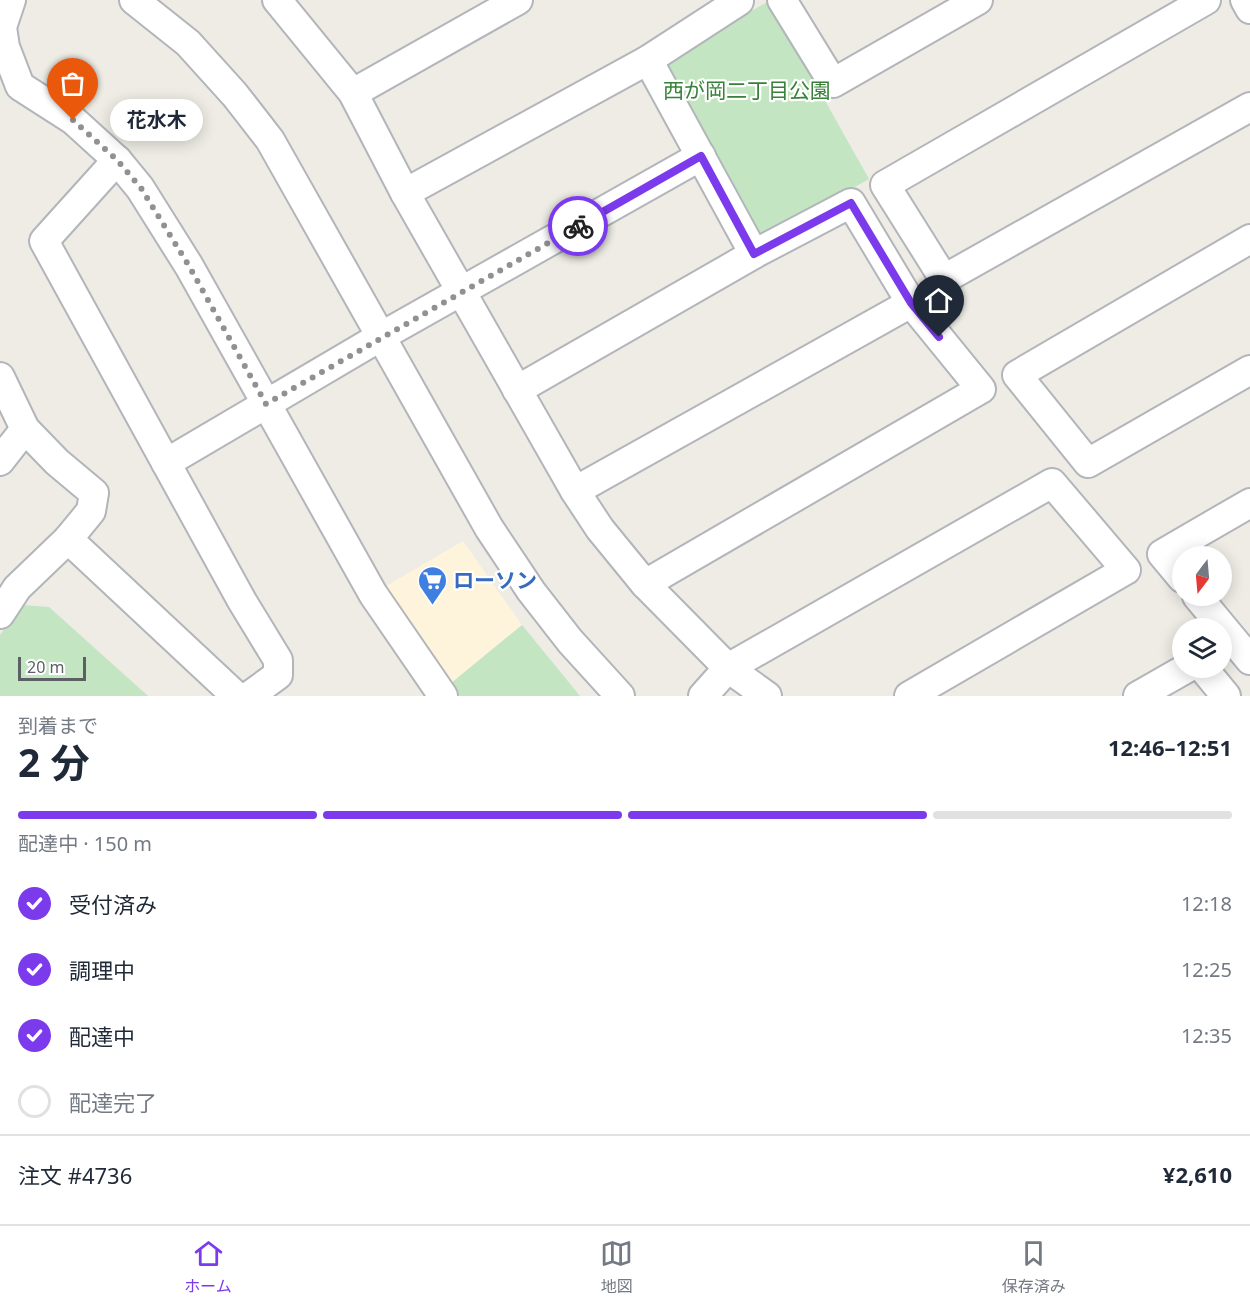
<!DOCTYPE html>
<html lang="ja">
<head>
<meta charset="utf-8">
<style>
	body { margin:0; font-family:"Noto Sans","Noto Sans JP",sans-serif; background:#f2f2f3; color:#1f2937; height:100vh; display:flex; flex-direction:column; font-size:22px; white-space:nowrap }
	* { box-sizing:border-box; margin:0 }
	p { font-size:20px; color:#747a83 }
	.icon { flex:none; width:33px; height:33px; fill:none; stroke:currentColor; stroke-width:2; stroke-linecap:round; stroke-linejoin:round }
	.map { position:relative; height:696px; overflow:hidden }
	.drawer { display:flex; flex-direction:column; background:#fff; flex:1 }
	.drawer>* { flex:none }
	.needle { width:39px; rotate:196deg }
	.tools { position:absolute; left:1172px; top:546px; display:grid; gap:12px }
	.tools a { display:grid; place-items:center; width:60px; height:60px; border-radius:50%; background:#fff; box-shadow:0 3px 15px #0003; font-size:30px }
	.scale { position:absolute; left:18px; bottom:15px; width:68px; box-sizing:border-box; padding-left:6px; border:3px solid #5c6065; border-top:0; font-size:16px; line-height:21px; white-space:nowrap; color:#5c6065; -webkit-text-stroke:4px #fff; paint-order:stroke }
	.pin { position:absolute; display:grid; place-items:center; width:51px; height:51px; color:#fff; margin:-62px -26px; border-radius:50% 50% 50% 0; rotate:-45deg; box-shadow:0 0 6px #0007 }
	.pin .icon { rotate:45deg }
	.courier { position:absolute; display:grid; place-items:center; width:60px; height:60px; margin:-30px; border:4px solid #7c3aed; border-radius:50%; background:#fff; color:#222; box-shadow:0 2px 8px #0007 }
	.bubble { position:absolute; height:42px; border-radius:21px; background:#fff; box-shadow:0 3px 15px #0003; font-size:20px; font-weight:700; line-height:42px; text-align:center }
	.headline em { font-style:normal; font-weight:700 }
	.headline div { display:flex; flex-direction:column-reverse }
	.headline { display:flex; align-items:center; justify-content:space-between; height:102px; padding:0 18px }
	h1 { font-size:39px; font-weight:700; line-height:45px }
	.bar { display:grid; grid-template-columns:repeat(4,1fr); gap:9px 6px; align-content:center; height:72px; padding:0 18px }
	.bar i { height:8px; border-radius:4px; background:#e0e1e3 }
	.bar .on { background:#7c3aed }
	.bar p { grid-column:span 4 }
	.line { display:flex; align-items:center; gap:15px; padding:0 18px; border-top:2px solid #e0e1e3 }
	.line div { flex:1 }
	ol { padding:0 18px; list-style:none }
	li { display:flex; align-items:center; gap:18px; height:66px }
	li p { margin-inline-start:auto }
	li .icon { padding:6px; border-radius:50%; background:#7c3aed; color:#fff; stroke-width:4 }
	li:last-child { color:#747a83 }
	li i { width:33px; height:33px; border:3px solid #e0e1e3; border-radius:50% }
	.menu { display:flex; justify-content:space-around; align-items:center; height:84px; border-top:2px solid #e0e1e3; background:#fff; font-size:16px; color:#747a83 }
	.menu a { display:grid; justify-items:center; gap:3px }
	.menu .on { color:#7c3aed }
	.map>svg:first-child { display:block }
	.commercial { fill:#fdf4db }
	.green { fill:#c3e5c2 }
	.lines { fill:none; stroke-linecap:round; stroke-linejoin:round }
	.minor-casing { stroke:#b2b5b9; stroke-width:32 }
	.minor { stroke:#fff; stroke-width:28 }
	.done { stroke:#8f9192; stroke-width:6; stroke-dasharray:0 10.8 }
	.route { stroke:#7c3aed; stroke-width:8 }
	.labels { text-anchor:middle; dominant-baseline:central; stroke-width:4.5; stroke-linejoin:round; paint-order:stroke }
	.park-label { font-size:21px; fill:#378138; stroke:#fff }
	.shop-label { font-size:21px; font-weight:bold; fill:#366cbe; stroke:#fff; text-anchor:start }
</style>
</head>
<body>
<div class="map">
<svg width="1250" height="696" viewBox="0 0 1250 696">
	<rect width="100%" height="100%" fill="#eeece5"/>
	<polygon class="commercial" points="463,541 522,625 450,684 383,588"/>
	<g class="green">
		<polygon points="769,1 869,179 768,235 757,233 664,70 667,58"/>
		<polygon points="22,605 49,607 148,696 0,696 0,635"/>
		<polygon points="522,625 580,696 460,696 450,684"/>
	</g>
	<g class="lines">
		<defs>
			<g id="minor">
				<polyline points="11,0 2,27 5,47 20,86 73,120 117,160 140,188 189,266 373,594 443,696"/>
				<polyline points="134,0 188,43 235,95 270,140 489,528 531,591 570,641 620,696"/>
				<polyline points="277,0 353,93 405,193 575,491 600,529 645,584 728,668 767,696"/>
				<polyline points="782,0 833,83 978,0"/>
				<polyline points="1206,0 885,185 944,279 1250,107"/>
				<polyline points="1245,0 1250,9"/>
				<polyline points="648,60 754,254"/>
				<polyline points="353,93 518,0"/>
				<polyline points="117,160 44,241 242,601 278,660 278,675 249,696"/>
				<polyline points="405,193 648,60 739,1 738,0"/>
				<polyline points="1250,239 1017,375 1088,463 1250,370"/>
				<polyline points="0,377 25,429 57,462 94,493 91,511 68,539 17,588 0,614"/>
				<polyline points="517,390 754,254 851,203 911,303 981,389 645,584"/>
				<polyline points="0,461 25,429"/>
				<polyline points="166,463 380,337 701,156"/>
				<polyline points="575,491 911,303"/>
				<polyline points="68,539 236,696"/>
				<polyline points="1182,578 1162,554 1250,503"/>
				<polyline points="1197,596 1250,660"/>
				<polyline points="1203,668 1226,696"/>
				<polyline points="703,696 728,668 1052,483 1126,570 909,696"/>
				<polyline points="1138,696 1187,668"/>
			</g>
		</defs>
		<use href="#minor" class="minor-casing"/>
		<use href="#minor" class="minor"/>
	</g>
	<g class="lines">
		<polyline class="done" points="73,120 117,160 141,188 189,266 266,404 578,226"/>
		<polyline class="route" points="578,226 701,156 754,254 851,203 911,303 939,337"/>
	</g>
	<defs>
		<symbol id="supermarket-pin" viewBox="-11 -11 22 30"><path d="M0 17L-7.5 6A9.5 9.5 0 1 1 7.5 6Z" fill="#3f7fe0" stroke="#fff"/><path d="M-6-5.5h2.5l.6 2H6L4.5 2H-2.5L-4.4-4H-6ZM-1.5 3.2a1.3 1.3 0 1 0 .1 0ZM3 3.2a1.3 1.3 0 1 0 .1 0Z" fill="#fff"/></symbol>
	</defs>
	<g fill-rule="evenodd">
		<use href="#supermarket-pin" x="416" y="564" width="33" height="45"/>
	</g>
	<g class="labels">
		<g class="park-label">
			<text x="747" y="90">西が岡二丁目公園</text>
		</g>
		<g class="shop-label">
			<text x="453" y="580">ローソン</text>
		</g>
	</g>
</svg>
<div class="tools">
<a><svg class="needle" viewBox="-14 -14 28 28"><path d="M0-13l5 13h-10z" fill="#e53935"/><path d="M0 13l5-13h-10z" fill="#747a83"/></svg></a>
<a><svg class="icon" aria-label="layers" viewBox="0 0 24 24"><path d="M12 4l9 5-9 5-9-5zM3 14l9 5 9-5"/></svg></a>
</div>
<div class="scale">20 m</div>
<div class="pin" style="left:73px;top:120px;background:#ea580c"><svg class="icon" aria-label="bag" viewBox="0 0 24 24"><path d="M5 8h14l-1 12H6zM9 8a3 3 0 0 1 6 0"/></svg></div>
<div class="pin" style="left:939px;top:337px;background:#1f2937"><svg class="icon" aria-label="home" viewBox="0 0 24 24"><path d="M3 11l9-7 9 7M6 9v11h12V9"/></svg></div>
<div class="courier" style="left:578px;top:226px"><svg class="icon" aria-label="bike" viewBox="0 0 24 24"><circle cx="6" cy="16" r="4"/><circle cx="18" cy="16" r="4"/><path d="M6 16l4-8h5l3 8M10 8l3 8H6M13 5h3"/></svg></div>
<div class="bubble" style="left:110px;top:99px;width:93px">花水木</div>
</div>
<section class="drawer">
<div class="headline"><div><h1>2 分</h1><p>到着まで</p></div><em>12:46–12:51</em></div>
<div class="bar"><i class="on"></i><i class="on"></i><i class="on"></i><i></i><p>配達中 · 150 m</p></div>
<ol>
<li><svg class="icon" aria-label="check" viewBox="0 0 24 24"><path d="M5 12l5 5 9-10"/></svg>受付済み<p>12:18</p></li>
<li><svg class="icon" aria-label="check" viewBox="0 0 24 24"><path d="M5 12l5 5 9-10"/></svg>調理中<p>12:25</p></li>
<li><svg class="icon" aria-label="check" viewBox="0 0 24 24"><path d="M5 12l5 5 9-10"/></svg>配達中<p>12:35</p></li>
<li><i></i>配達完了</li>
</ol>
<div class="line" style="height:78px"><div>注文 #4736</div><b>¥2,610</b></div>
</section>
<nav class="menu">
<a class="on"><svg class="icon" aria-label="home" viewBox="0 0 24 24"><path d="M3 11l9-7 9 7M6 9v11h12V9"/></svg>ホーム</a>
<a><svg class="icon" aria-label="map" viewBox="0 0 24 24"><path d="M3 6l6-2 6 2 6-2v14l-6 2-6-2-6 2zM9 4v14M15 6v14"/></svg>地図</a>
<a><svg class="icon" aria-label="saved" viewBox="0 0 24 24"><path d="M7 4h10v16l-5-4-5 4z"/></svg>保存済み</a>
</nav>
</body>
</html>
